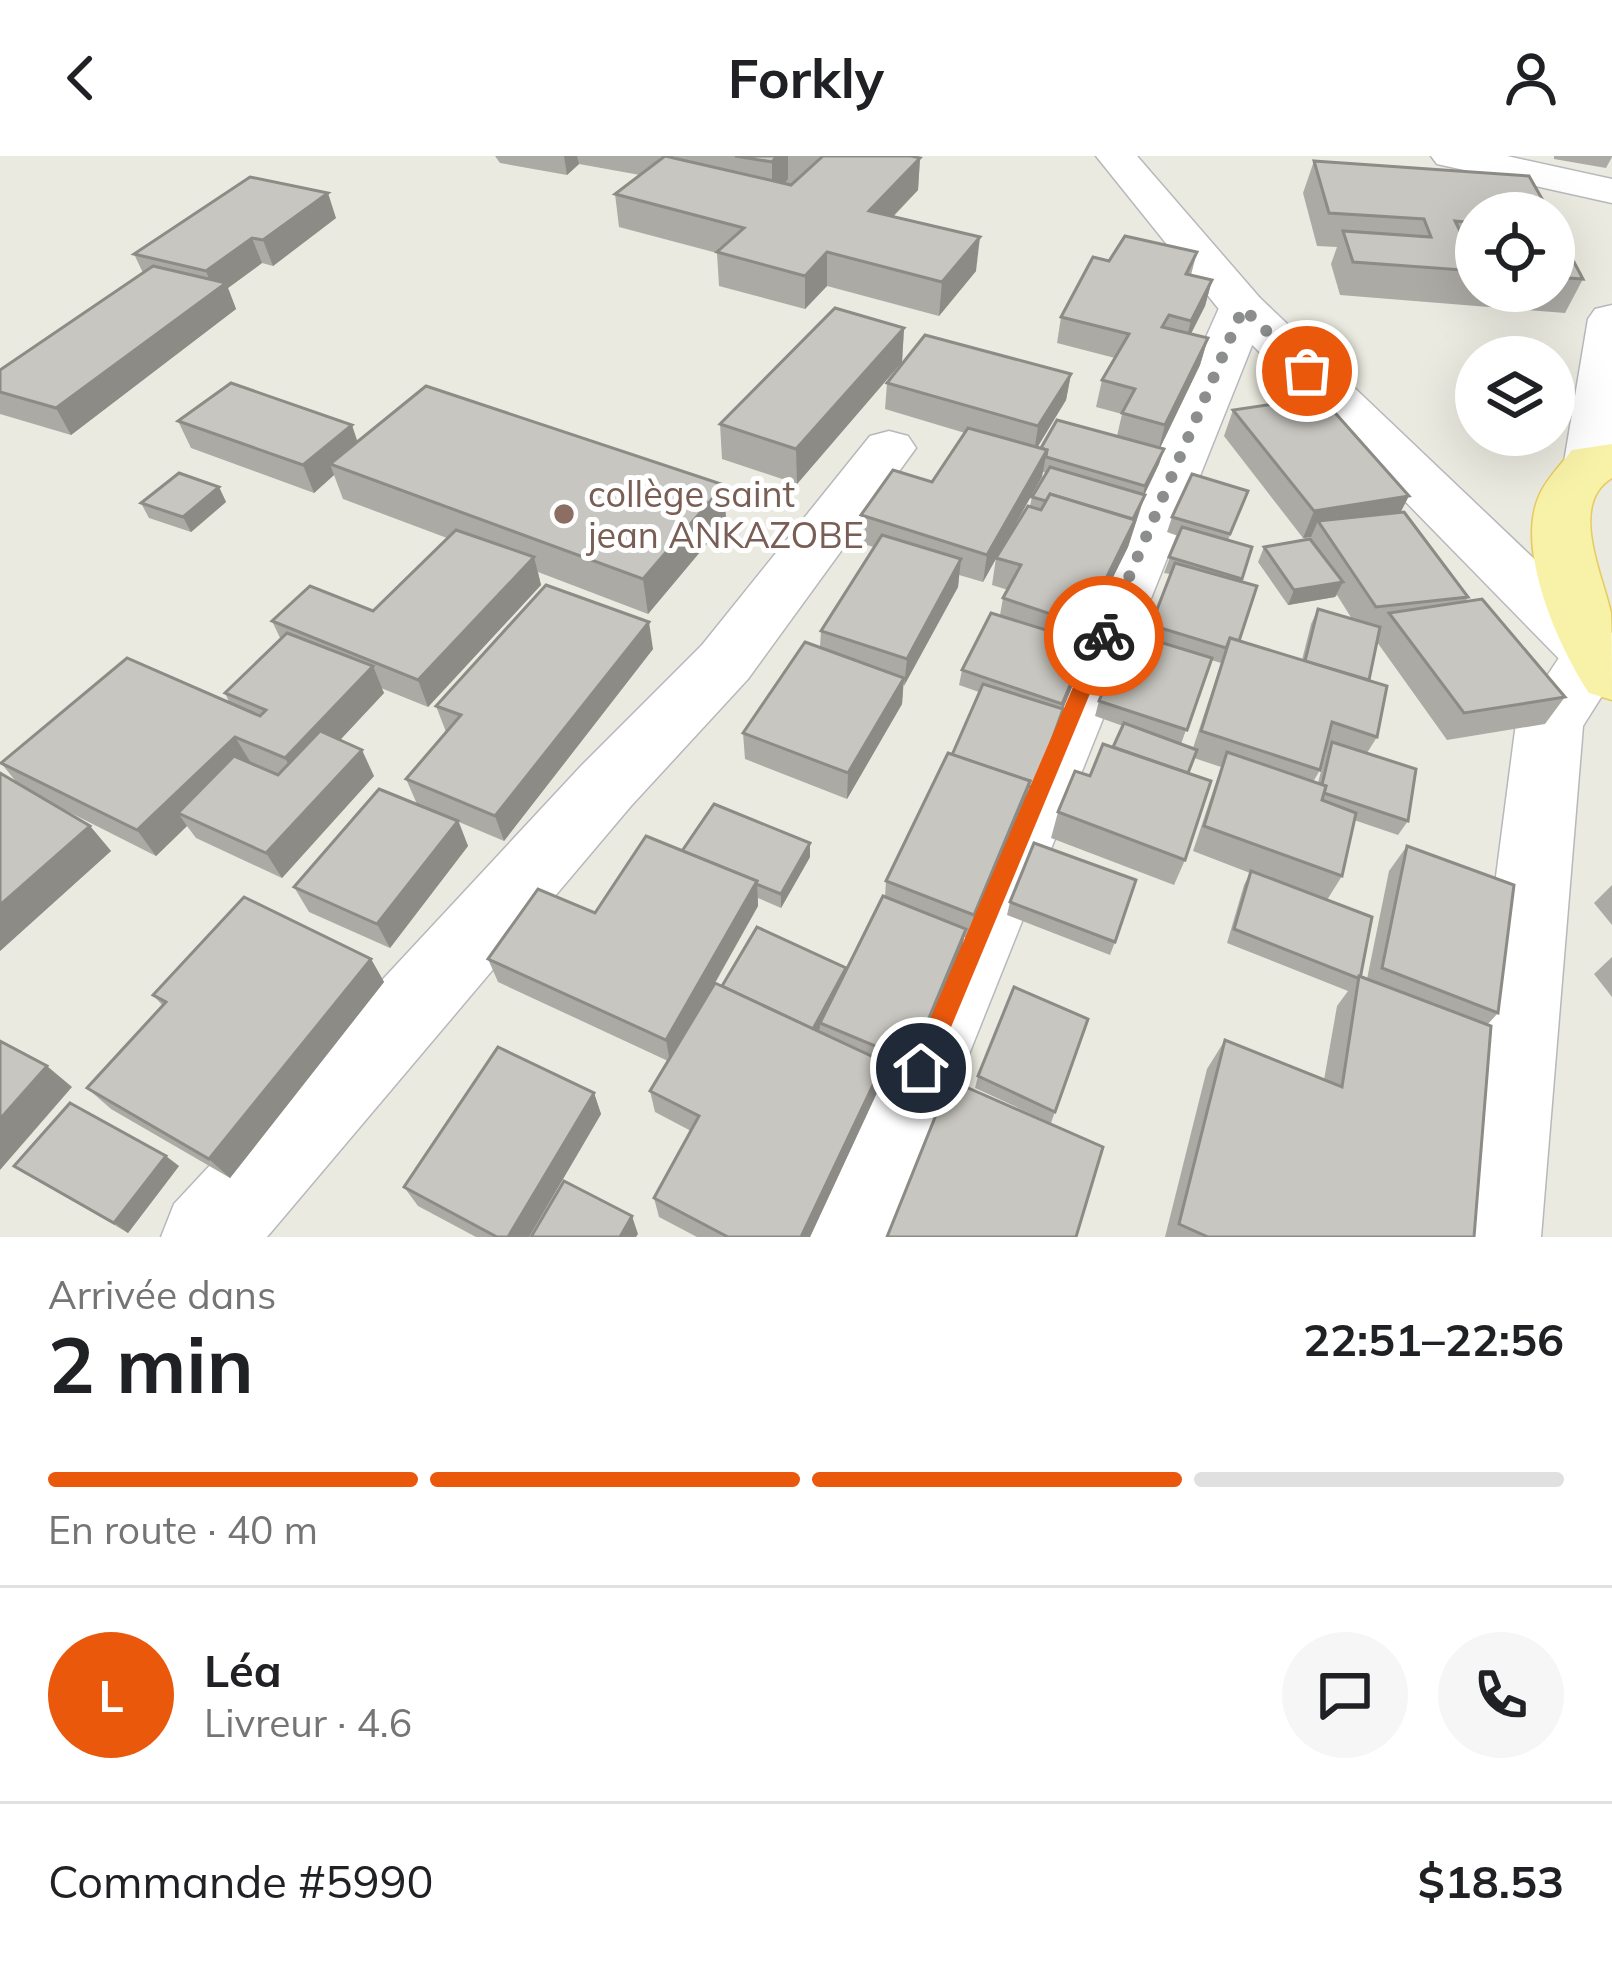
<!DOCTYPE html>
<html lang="fr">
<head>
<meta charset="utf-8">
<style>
	body { margin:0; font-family:Mulish,sans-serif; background:#f6f6f6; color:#202124; height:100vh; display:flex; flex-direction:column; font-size:45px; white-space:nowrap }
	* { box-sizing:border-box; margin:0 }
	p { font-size:39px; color:#757577 }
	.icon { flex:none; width:66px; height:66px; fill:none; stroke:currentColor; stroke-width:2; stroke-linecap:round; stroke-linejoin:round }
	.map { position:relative; height:1081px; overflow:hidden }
	.drawer { display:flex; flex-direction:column; background:#fff; flex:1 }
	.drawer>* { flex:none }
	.fabs { position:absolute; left:1455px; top:36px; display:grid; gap:24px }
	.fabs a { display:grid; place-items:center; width:120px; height:120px; border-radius:50%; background:#fff; box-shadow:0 12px 48px #0002; font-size:60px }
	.pin { position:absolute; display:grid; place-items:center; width:102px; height:102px; color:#fff; margin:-51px; border:6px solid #fff; border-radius:50%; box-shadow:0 3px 12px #0007 }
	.courier { position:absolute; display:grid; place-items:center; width:120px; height:120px; margin:-60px; border:9px solid #ea580c; border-radius:50%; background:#fff; color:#222; box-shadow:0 3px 15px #0007 }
	.headline em { font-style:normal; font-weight:700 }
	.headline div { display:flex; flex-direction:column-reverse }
	.headline { display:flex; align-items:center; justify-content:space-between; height:204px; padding:0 48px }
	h1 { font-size:78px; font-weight:700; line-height:90px }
	.bar { display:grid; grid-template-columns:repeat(4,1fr); gap:18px 12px; align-content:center; height:144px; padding:0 48px }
	.bar i { height:15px; border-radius:9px; background:#e0e0e0 }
	.bar .on { background:#ea580c }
	.bar p { grid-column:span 4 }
	.line { display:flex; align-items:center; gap:30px; padding:0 48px; border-top:3px solid #e0e0e0 }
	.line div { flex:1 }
	.round { display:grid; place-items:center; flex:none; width:126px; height:126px; border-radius:63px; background:#f6f6f6 }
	header { display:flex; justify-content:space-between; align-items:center; height:156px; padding:0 48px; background:#fff; font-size:54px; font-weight:700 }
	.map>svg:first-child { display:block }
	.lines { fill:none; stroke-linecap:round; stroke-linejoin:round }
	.minor-casing { stroke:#b6b8bc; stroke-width:3 }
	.tertiary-casing { stroke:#b6b8bc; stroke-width:3 }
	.primary-casing { stroke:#e6cc5f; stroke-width:3 }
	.minor { fill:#fff; fill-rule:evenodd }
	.tertiary { fill:#fff; fill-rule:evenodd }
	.primary { fill:#f8f2a8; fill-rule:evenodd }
	.wall { fill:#acaaa5; fill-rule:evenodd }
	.shaded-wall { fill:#8c8b86 }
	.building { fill:#c8c6c0; stroke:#8c8b86; stroke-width:3 }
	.route { fill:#ea580c }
	.done { stroke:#8c8e8d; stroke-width:12; stroke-dasharray:0 21.6 }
	.education-dot { fill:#8d6e63; stroke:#fff; stroke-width:4.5 }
	.labels { text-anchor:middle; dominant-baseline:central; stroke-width:10; stroke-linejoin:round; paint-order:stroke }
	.education-label { font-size:36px; fill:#785e54; stroke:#fff; text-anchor:start }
</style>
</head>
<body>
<header><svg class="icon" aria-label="back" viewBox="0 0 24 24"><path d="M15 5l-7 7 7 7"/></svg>Forkly<svg class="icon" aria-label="person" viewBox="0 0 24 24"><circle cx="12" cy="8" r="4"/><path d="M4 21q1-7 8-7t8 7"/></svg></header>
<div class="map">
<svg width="1612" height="1081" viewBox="0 0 1612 1081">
	<rect width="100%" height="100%" fill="#ebeae0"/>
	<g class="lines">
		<defs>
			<g id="minor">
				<polygon points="1431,0 1507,0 1612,23 1612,47 1437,8"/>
				<polygon points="1243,138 1260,142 1267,152 896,1081 804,1081 1219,152 1226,142"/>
				<polygon points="1612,149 1612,315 1591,323 1572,318 1564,306 1588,163 1595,153"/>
				<polygon points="889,275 908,280 916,292 748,523 631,650 267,1081 161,1081 174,1048 581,610 702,489 870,280"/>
				<polygon points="1595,476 1612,481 1612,524 1583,570 1541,1081 1449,1081 1516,567 1572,482"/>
			</g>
			<polygon id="tertiary" points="1096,0 1137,0 1260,142 1612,477 1612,517 1595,522 1572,516 1226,162"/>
			<path id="primary" d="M 1612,288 L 1612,322 C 1568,348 1603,419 1611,457 C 1612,484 1612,517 1612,544 L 1589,537 C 1559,492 1515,395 1539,340 C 1546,323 1561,309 1572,294 Z"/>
		</defs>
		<use href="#minor" class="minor-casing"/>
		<use href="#tertiary" class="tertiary-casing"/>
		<use href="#primary" class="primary-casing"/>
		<use href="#minor" class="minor"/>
		<use href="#tertiary" class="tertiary"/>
		<use href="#primary" class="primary"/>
	</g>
	<g class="wall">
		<polygon points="495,0 913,0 920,2 918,34 893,61 976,115 939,160 827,130 805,153 719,130 717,97 619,71 615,38 640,19 579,8 567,19 500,7"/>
		<polygon points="1554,0 1612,0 1612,1 1606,12 1554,3"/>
		<polygon points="1314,5 1476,57 1476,135 1554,135 1554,90 1583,123 1565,157 1340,139 1331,108 1337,91 1317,90 1303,37"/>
		<polygon points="336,62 273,110 262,107 228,132 236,153 71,279 0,258 0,214 143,117 134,98"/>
		<path d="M 1197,96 L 1191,119 L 1212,124 L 1205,150 L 1191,178 L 1208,182 L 1200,209 L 1160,292 L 1164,293 L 1159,308 L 1144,339 L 1128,391 L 1081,485 L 1088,487 L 1084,502 L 1063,552 L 1060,567 L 1031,646 L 1026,644 L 968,783 L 964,781 L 961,797 L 908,927 L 883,916 L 881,928 L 810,1081 L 697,1081 L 659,1061 L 654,1042 L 691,975 L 655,956 L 650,935 L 668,905 L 498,826 L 488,803 L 595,757 L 682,695 L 810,687 L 810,701 L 781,752 L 758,742 L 758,750 L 713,831 L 846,812 L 885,741 L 886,725 L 952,599 L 979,536 L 959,529 L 962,514 L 1000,459 L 1003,442 L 1008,434 L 992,429 L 996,402 L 983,426 L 959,419 L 958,431 L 903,530 L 902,548 L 847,643 L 745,603 L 743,577 L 820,491 L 821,475 L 874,391 L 860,387 L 861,359 L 932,326 L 965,277 L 885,253 L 887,227 L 1071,218 L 1066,244 L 1037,291 L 1117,280 L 1122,258 L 1096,251 L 1102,224 L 1115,202 L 1057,187 L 1061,161 L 1109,105 ZM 1043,316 L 1046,317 L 1032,341 L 1030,350 L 1000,396 Z"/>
		<polygon points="904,172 902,206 797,328 722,303 720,268"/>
		<path d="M 1233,254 L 1401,356 L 1468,441 L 1466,445 L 1565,541 L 1545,568 L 1447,584 L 1377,486 L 1369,524 L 1377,581 L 1367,597 L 1408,665 L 1398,679 L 1354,664 L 1342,720 L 1327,744 L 1360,821 L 1367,823 L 1389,715 L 1407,690 L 1498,857 L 1488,868 L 1474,1081 L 1165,1081 L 1207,913 L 1225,884 L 1324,924 L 1337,850 L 1348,835 L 1227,787 L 1244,729 L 1250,717 L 1193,695 L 1221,611 L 1194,602 L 1188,617 L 1185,704 L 1174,729 L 1051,682 L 1058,656 L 1113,591 L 1123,570 L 1095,560 L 1099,545 L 1147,482 L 1170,418 L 1164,417 L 1178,380 L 1167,376 L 1172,361 L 1248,335 L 1228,384 L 1252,391 L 1241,426 L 1239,485 L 1302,504 L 1311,468 L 1318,453 L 1352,463 L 1337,439 L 1335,441 L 1288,449 L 1258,406 L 1264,391 L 1310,384 L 1311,381 L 1303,382 L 1224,280 ZM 1211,504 L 1221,507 L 1193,592 L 1181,588 ZM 1324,595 L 1326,596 L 1318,627 L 1313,626 L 1320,614 Z"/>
		<polygon points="178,265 724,329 726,365 648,458 538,416 541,429 428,551 381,532 384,537 340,584 374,620 282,722 196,682 187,670 156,700 57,650 90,670 111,695 0,795 0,617 18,628 1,607 230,548 225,537 281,484 272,465 373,455 447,382 343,343 334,319 314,337 191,292"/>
		<polygon points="219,331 226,346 191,376 149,362 141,347"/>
		<polygon points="653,493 504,685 459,666 468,690 390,792 309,756 294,731 417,648 406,623 446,576 436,550"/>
		<polygon points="1612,729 1612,769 1594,747"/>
		<polygon points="1010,746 1115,786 1110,799 1007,759"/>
		<polygon points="1612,801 1612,841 1594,818"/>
		<polygon points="371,803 384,826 230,1022 111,953 87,932 163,850 153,839"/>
		<polygon points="1088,863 1051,967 975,932 978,920"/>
		<polygon points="594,937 601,958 529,1081 476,1081 418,1050 404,1031"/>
		<polygon points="14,1010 179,1010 128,1077"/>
	</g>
	<g class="shaded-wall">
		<polygon points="564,0 577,0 579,8 567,19"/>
		<polygon points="777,0 788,0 788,23 772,42 772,6"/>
		<polygon points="920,2 918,34 867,87 869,55"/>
		<polygon points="328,37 336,62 273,110 263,84"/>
		<polygon points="980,81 976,115 939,160 942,126"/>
		<polygon points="252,82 262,107 228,132 236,153 71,279 56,252 214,135 206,115"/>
		<polygon points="827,96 827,130 805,153 805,120"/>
		<polygon points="1212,124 1205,150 1184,191 1191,165"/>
		<polygon points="904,172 902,206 797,328 796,293"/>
		<polygon points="1208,182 1200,209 1158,296 1165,269"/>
		<polygon points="1071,218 1066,244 1034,297 1038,270"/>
		<polygon points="352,269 361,296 330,308 334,319 314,337 303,309"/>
		<polygon points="1164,293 1159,308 1141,346 1145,330"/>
		<polygon points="1047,294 1042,321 983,426 987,399"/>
		<polygon points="724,329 726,365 648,458 643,423"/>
		<polygon points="219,331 226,346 191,376 183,361"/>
		<polygon points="1145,339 1128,391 1076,496 1083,469"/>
		<polygon points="1409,340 1395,367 1318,365 1311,381 1303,382 1314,355"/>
		<polygon points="534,401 541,429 428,551 418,524"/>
		<polygon points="961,403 958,431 904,530 907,503"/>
		<polygon points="1343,426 1335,441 1288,449 1294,434"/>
		<polygon points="649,466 653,493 504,685 495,660"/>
		<polygon points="1088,487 1084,502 1059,563 1062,548"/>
		<polygon points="373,510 384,537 299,628 285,602"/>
		<polygon points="904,522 902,548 847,643 848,617"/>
		<polygon points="1063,553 1060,567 1031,646 1035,632"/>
		<polygon points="235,581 251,607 178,657 187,670 156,700 137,674"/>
		<polygon points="362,594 374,620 282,722 266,697"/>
		<polygon points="1030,625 1024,651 968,783 974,759"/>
		<polygon points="458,665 468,690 390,792 377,768"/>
		<polygon points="90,670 111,695 0,795 0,749"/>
		<polygon points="810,687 810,701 781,752 781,738"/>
		<polygon points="757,725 758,750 670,906 666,884"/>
		<polygon points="966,773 961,797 908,927 911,905"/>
		<polygon points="371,803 384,826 230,1022 209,1003"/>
		<polygon points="846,812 820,867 820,872 811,889 811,877"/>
		<polygon points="884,906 881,928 810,1081 801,1081"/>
		<polygon points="47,910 72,931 0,1014 0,963"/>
		<polygon points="594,937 601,958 529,1081 508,1081"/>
		<polygon points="166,1000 179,1010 128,1077 114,1067"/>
		<polygon points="632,1060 638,1078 636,1081 620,1081"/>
	</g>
	<g class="building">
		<polygon points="665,0 791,29 823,0 911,0 920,2 869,55 980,81 942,126 827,96 805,120 717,96 744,72 615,38"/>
		<polygon points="735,0 777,0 772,6"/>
		<polygon points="1314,5 1529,20 1550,57 1476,57 1476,67 1455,65 1464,83 1476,84 1476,115 1353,106 1343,75 1431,81 1424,63 1329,57"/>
		<polygon points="250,21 328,37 263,84 252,82 206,115 134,98"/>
		<polygon points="1125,80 1197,96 1186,118 1212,124 1191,165 1169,159 1162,171 1208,182 1165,269 1122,257 1135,233 1102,224 1129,178 1061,161 1093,101 1109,105"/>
		<polygon points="1554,90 1566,91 1583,123 1554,121"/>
		<polygon points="153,110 226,127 56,252 0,236 0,214"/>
		<polygon points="835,152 904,172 796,293 720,268"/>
		<polygon points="925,179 1071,218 1038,270 887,227"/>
		<polygon points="231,227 352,269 303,309 178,265"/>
		<polygon points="426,230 724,329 643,423 330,308"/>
		<polygon points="1321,241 1409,340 1314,355 1233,254"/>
		<polygon points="1057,264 1164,293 1145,330 1046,301 1047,294 1041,292"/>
		<polygon points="968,272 1047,294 987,399 861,359 893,314 932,326"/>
		<polygon points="1050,311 1145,339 1133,363 1050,338 1046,345 1032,341"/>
		<polygon points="179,317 219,331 183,361 141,347"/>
		<polygon points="1192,318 1248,335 1230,378 1172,361"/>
		<polygon points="1050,338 1135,364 1083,469 1003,442 1021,409 996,402 1028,350 1041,354"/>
		<polygon points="1404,356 1468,441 1376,451 1318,365"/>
		<polygon points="1182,371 1252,391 1242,423 1169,401"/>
		<polygon points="456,374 534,401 418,524 272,465 310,430 373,455"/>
		<polygon points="882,379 961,403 907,503 821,475"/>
		<polygon points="1310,383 1343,426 1294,434 1264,391"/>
		<polygon points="1175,407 1257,430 1239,485 1230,482 1226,492 1151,469"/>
		<polygon points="546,429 649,466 495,660 406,623 461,559 436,550"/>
		<polygon points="1482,443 1565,541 1464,557 1389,457"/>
		<polygon points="1318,453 1380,471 1369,524 1305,505"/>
		<polygon points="991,457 1088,487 1062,548 962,514"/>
		<polygon points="1127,476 1212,502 1187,574 1099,545"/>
		<polygon points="287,477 373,510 285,602 235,581 137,674 1,607 127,502 260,560 266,554 225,537"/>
		<polygon points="1230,482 1387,530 1377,581 1332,566 1320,614 1201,575"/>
		<polygon points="805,486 904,522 848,617 743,577"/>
		<polygon points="983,528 1063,553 1035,632 1028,630 1030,625 952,599"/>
		<polygon points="1124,567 1197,594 1188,617 1113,591"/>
		<polygon points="320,575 362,594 266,697 178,657 234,600 278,619"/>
		<polygon points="1332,586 1416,613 1408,665 1324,637 1326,630 1322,629"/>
		<polygon points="1103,588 1211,625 1185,704 1058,656 1075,615 1090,620"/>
		<polygon points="1227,596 1326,630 1322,644 1356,657 1342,720 1204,670"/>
		<polygon points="948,597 1030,625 974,759 886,725"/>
		<polygon points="0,617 90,670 0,749"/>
		<polygon points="379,633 458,665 377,768 294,731"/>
		<polygon points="714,648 810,687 781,738 756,728 757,725 682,695"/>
		<polygon points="646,680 757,725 666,884 488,803 538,733 595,757"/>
		<polygon points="1034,687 1136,724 1115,786 1010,746"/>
		<polygon points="1407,690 1514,729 1498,857 1382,812"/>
		<polygon points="1251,715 1372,761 1360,823 1234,773"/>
		<polygon points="883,740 966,773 911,905 820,867"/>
		<polygon points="244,741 371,803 209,1003 87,932 166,846 153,839"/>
		<polygon points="757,771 846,812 813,873 722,830"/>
		<polygon points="1359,820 1491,870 1474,1081 1208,1081 1179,1068 1225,884 1342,931"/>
		<polygon points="715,827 884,906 801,1081 728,1081 654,1042 699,960 650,935"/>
		<polygon points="1014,831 1088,863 1055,956 978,920"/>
		<polygon points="0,885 47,910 0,963"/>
		<polygon points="498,891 594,937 508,1081 497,1081 404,1031"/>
		<polygon points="950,924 1103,991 1076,1081 887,1081"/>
		<polygon points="70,947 166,1000 114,1067 14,1010"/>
		<polygon points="564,1025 632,1060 620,1081 531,1081"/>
	</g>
	<polygon class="route" points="1104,473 1114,480 934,912 921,924 913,920 909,912 1095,480"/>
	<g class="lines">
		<polyline class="done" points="1104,480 1243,152 1307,215"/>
	</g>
	<circle class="education-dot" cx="564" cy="358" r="12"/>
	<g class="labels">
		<g class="education-label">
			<text x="588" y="337">collège saint<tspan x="588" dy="41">jean ANKAZOBE</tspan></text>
		</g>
	</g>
</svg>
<div class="fabs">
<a><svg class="icon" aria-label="locate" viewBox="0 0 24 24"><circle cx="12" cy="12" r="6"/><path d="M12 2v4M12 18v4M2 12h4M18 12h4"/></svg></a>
<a><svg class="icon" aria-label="layers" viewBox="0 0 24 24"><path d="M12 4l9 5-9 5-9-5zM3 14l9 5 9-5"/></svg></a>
</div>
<div class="pin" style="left:1307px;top:215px;background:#ea580c"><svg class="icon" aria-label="bag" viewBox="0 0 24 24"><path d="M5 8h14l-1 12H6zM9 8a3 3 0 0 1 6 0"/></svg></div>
<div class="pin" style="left:921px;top:912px;background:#1f2937"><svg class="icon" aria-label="home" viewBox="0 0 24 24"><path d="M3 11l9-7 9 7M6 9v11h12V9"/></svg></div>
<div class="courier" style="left:1104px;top:480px"><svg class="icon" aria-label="bike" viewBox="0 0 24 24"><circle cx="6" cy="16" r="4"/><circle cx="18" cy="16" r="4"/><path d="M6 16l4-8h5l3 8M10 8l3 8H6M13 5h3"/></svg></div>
</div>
<section class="drawer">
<div class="headline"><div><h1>2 min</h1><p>Arrivée dans</p></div><em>22:51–22:56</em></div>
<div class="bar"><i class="on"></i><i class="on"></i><i class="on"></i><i></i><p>En route · 40 m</p></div>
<div class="line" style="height:216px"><b class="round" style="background:#ea580c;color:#fff">L</b><div><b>Léa</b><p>Livreur · 4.6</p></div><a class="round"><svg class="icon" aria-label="chat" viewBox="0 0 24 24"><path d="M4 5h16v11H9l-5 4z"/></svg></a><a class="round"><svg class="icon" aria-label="phone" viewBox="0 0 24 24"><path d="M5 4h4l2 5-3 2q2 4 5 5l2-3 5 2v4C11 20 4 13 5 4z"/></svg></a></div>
<div class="line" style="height:156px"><div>Commande #5990</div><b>$18.53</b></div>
</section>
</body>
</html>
